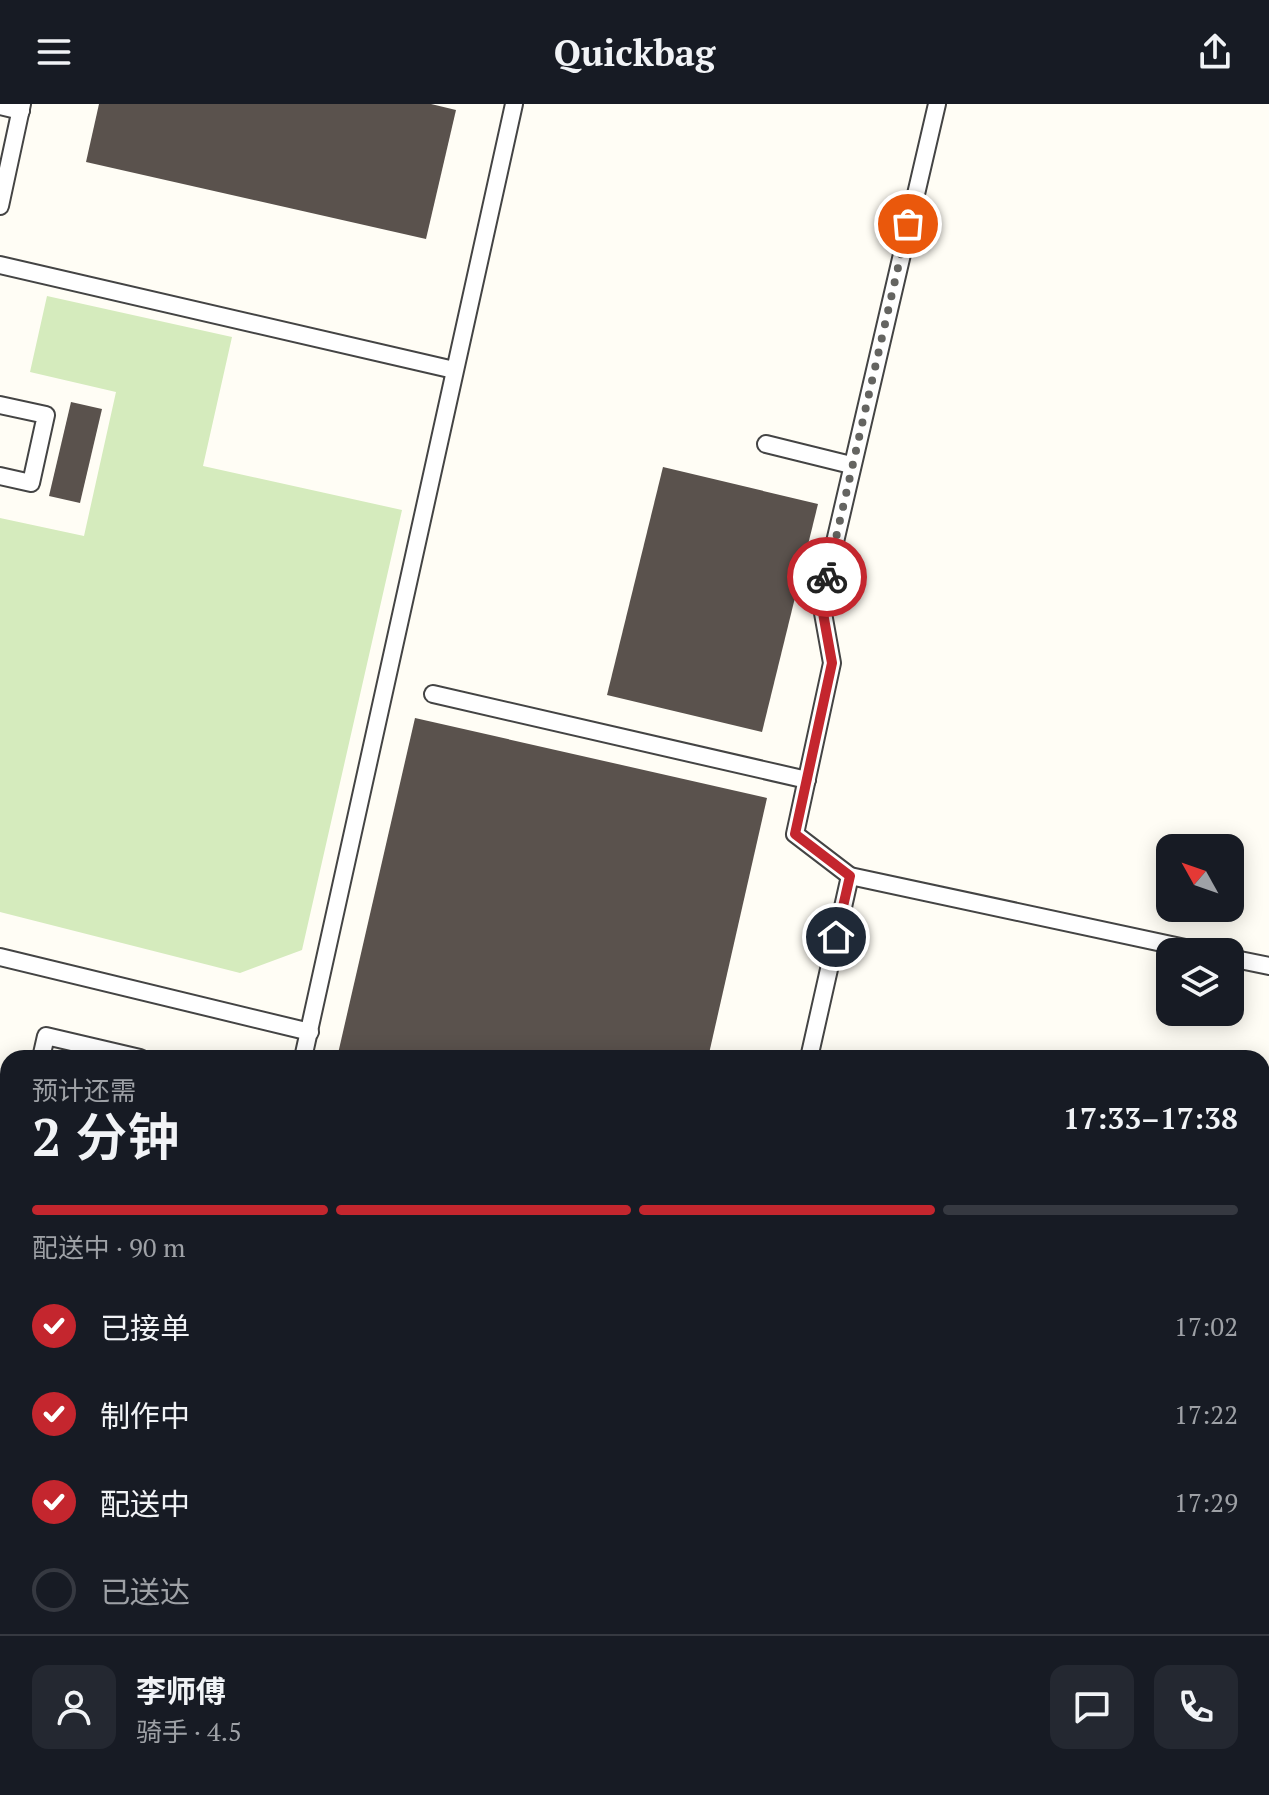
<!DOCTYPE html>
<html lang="zh">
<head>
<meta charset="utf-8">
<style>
	body { margin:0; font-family:"PT Serif","Noto Sans SC",serif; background:#242831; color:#f1f3f6; height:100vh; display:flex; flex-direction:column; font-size:30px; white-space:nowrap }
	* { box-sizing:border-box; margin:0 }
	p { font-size:26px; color:#9ea1a6 }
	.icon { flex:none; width:44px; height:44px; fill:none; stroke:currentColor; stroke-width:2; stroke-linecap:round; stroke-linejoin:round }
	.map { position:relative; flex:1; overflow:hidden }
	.panel { position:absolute; left:0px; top:946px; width:1270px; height:746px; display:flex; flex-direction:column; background:#171b24; border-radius:24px 24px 0 0; box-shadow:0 4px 20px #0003 }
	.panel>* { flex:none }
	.needle { width:52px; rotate:310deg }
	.tools { position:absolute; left:1156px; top:730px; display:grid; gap:16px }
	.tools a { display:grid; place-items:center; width:88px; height:88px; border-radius:16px; background:#171b24; box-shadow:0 4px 20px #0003; font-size:40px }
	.pin { position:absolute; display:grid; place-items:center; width:68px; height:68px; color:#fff; margin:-34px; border:4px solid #fff; border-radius:50%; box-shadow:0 2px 8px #0007 }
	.courier { position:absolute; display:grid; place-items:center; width:80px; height:80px; margin:-40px; border:6px solid #c4262e; border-radius:50%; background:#fff; color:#222; box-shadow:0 2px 10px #0007 }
	.head em { font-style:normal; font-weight:600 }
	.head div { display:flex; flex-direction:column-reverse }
	.head { display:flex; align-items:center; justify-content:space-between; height:136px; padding:0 32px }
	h1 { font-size:52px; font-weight:600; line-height:60px }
	.bar { display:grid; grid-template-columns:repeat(4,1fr); gap:12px 8px; align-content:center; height:96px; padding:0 32px }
	.bar i { height:10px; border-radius:6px; background:#363941 }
	.bar .on { background:#c4262e }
	.bar p { grid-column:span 4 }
	.line { display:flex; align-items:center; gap:20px; padding:0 32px; border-top:2px solid #363941 }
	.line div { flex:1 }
	.round { display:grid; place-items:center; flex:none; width:84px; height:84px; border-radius:16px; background:#242831 }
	ol { padding:0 32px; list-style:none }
	li { display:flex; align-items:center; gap:24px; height:88px }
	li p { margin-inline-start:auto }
	li .icon { padding:8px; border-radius:50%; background:#c4262e; color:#fff; stroke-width:4 }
	li:last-child { color:#9ea1a6 }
	li i { width:44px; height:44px; border:4px solid #363941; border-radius:50% }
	header { display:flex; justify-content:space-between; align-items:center; height:104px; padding:0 32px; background:#171b24; font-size:36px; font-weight:600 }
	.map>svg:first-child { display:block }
	.green { fill:#d5ebbd }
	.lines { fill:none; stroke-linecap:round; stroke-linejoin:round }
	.taxiway { stroke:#e29292; stroke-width:78 }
	.building { fill:#5a524d }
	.lane-casing { stroke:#444; stroke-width:20 }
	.lane { stroke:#fff; stroke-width:16 }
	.done { stroke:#646461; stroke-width:8; stroke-dasharray:0 14.4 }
	.route { stroke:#c4262e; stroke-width:10 }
</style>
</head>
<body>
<header><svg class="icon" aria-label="menu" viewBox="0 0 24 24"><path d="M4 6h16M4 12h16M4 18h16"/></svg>Quickbag<svg class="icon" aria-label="share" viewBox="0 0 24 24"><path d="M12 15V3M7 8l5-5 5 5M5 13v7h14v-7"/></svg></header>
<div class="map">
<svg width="1269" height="1691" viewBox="0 0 1269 1691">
	<rect width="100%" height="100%" fill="#fffdf5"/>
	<polygon class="green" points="47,192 232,233 203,362 402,406 302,846 240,869 0,808 0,414 84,432 116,288 30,268"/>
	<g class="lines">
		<g class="taxiway">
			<polyline points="1262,1078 1269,1079"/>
			<polyline points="1024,1691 1025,1684"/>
		</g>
	</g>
	<g class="building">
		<polygon points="99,0 431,0 456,6 426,135 86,58"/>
		<polygon points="71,298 102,305 80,399 49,392"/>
		<polygon points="663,363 818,400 762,628 607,591"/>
		<polygon points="415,614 767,694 708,954 337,954"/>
		<polygon points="202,1684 252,1684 251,1691 201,1691"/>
	</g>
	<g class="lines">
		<defs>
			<g id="lane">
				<polyline points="0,2 21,7"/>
				<polyline points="0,102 22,0"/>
				<polyline points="0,161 454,266"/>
				<polyline points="0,301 46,311 31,379 0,372"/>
				<polyline points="766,340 851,361"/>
				<polyline points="433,590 807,676"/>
				<polyline points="850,772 1204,848"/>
				<polyline points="0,853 310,928"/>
				<polyline points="1230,854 1269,862"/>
				<polyline points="41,954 46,932 140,954"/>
				<polyline points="303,954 514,0"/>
				<polyline points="809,954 850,772 795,730 832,559 821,498 937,0"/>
				<polyline points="0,1067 8,1069"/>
				<polyline points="1262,1198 1269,1168"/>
				<polyline points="0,1479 8,1481"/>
				<polyline points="130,1691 132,1684"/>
				<polyline points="327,1691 329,1684"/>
				<polyline points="551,1691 552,1684"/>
				<polyline points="895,1691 897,1684"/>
				<polyline points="1149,1691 1150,1684"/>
			</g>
		</defs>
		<use href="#lane" class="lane-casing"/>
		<use href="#lane" class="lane"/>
	</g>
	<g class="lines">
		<polyline class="done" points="827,473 908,120"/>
		<polyline class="route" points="827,473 821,498 832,559 795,730 850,772 836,833"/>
	</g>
</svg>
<div class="tools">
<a><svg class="needle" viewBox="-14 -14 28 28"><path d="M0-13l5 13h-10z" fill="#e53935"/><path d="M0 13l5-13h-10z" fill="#9ea1a6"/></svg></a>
<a><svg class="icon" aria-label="layers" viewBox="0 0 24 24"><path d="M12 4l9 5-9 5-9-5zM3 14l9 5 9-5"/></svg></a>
</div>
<div class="pin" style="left:908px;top:120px;background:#ea580c"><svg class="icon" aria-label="bag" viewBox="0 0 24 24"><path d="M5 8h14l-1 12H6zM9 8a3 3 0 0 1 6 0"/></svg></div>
<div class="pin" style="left:836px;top:833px;background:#1f2937"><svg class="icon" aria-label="home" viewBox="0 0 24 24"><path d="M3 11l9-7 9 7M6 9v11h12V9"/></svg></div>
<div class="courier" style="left:827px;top:473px"><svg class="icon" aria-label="bike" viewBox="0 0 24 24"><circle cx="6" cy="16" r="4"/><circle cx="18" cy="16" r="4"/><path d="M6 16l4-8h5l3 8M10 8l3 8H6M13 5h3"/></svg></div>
<section class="panel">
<div class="head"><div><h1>2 分钟</h1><p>预计还需</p></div><em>17:33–17:38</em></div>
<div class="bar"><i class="on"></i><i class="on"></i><i class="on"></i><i></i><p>配送中 · 90 m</p></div>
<ol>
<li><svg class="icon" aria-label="check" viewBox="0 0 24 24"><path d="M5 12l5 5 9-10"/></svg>已接单<p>17:02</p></li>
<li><svg class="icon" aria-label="check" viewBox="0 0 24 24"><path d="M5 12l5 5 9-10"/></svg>制作中<p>17:22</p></li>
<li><svg class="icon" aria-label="check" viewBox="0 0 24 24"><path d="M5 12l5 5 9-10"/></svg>配送中<p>17:29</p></li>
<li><i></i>已送达</li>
</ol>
<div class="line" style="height:144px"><a class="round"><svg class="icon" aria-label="person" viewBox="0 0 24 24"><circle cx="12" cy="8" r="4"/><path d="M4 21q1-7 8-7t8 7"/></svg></a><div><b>李师傅</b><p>骑手 · 4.5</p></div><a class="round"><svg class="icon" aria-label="chat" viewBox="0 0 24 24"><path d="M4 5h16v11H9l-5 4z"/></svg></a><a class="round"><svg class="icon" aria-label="phone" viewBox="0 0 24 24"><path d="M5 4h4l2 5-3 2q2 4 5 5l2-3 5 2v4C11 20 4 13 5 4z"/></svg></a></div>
</section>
</div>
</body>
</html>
